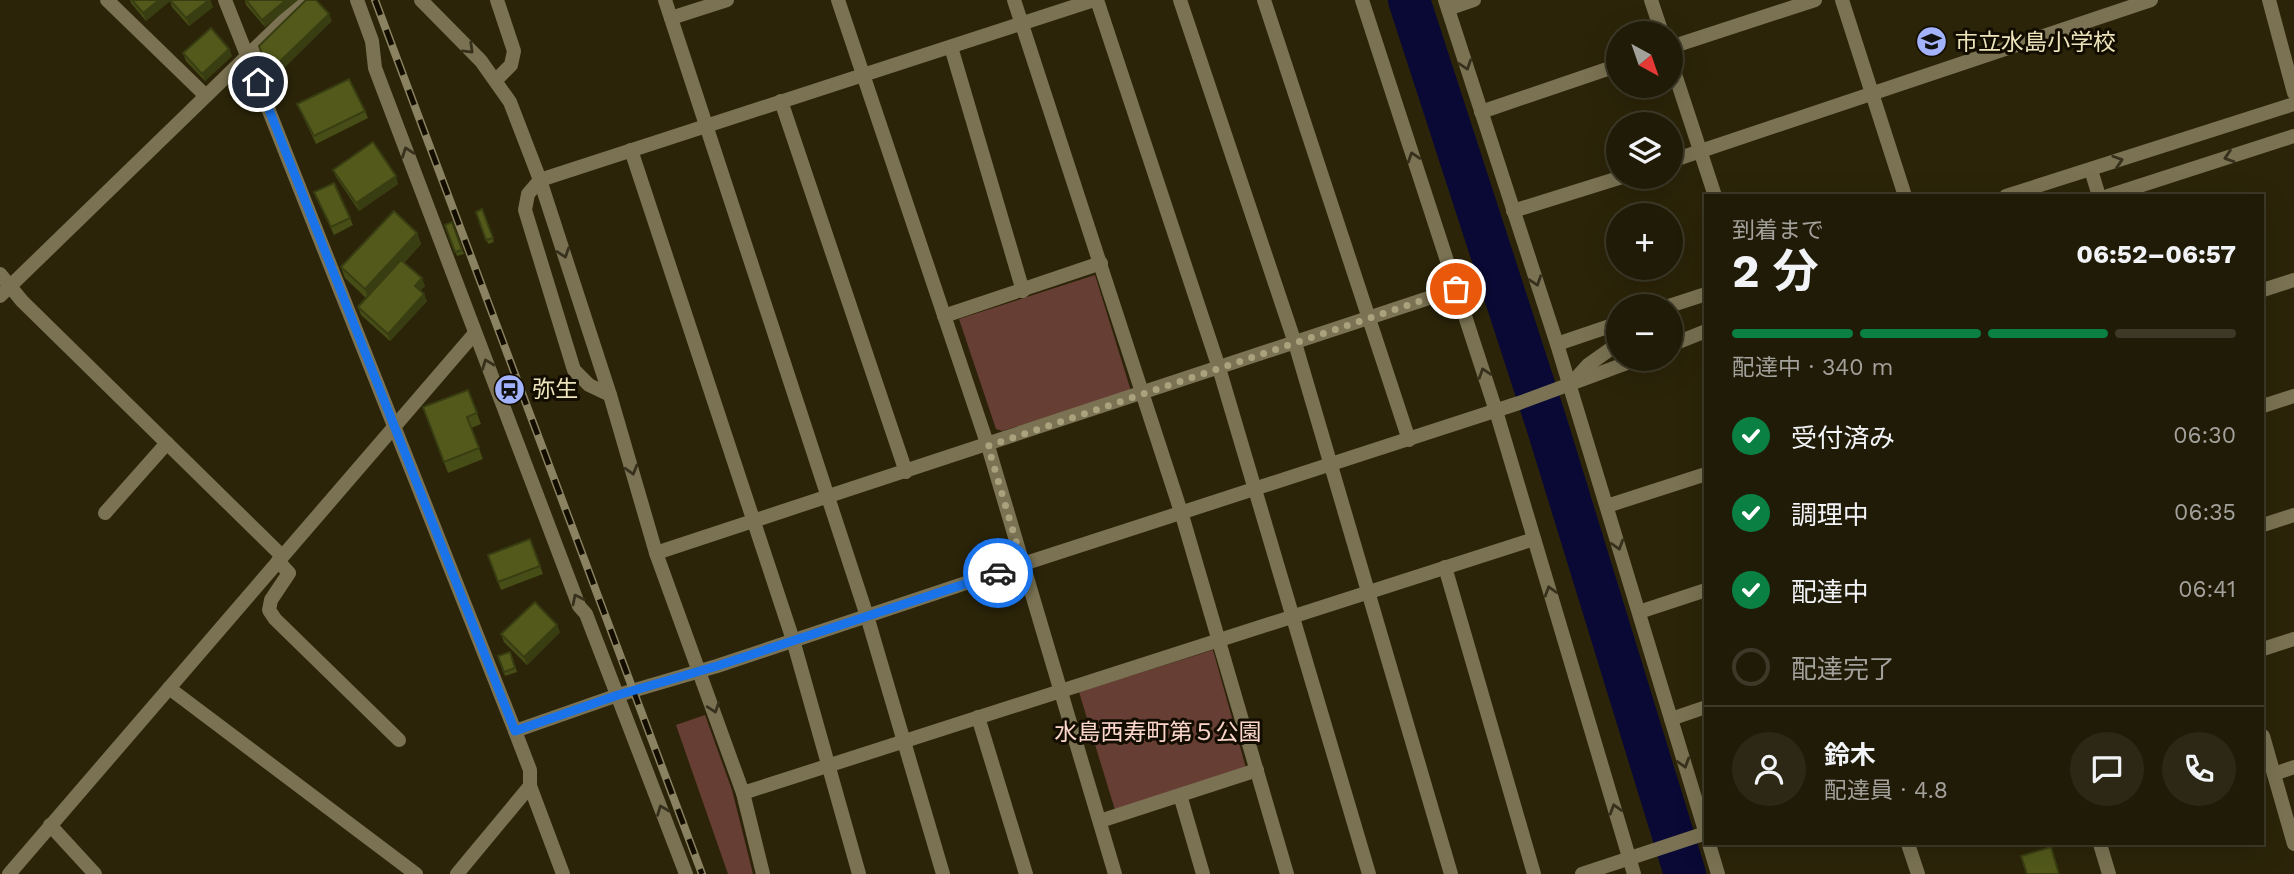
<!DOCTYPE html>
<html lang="ja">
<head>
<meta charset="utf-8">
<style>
	body { margin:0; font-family:"Work Sans","Noto Sans JP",sans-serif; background:#2d2815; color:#f1f3f6; height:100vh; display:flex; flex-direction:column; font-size:26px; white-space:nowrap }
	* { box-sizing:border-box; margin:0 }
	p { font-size:23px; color:#a2a19b }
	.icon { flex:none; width:38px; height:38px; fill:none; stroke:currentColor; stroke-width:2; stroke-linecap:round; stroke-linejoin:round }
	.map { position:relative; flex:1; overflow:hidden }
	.drawer { position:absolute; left:1704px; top:194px; width:560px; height:651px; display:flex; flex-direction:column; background:#201b07; border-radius:0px; box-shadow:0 7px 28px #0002,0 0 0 2px #3d3928 }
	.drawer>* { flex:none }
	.needle { width:46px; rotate:140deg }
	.controls { position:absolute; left:1606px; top:21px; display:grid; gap:14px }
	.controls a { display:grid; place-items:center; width:77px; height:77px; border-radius:50%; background:#201b07; box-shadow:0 7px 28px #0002,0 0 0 2px #3d3928; font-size:35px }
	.pin { position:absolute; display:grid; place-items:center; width:60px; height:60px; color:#fff; margin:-30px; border:4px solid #fff; border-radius:50%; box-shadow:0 2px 7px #0007 }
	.courier { position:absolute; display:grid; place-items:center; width:70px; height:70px; margin:-35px; border:5px solid #1a73e8; border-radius:50%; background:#fff; color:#222; box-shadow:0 2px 9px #0007 }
	.headline em { font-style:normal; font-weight:700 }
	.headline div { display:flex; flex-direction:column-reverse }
	.headline { display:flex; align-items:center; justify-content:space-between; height:119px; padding:0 28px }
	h1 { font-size:46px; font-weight:700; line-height:52px }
	.bar { display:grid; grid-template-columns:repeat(4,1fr); gap:10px 7px; align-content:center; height:84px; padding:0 28px }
	.bar i { height:9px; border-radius:5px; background:#3d3928 }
	.bar .on { background:#0b8043 }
	.bar p { grid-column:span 4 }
	.line { display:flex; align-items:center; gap:18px; padding:0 28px; border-top:2px solid #3d3928 }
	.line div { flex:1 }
	.round { display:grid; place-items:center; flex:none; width:74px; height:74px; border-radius:37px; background:#2d2815 }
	ol { padding:0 28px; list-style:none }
	li { display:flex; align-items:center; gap:21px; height:77px }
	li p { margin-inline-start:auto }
	li .icon { padding:7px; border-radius:50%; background:#0b8043; color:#fff; stroke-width:4 }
	li:last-child { color:#a2a19b }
	li i { width:38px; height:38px; border:4px solid #3d3928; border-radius:50% }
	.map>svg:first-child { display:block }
	.green { fill:#673e34 }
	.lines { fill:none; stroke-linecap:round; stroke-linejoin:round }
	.stream { stroke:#4e4b5e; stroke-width:7 }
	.river { stroke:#0a0935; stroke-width:42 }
	.service { stroke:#7a7252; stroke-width:14 }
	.minor { stroke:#7a7252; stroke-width:14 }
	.tertiary { stroke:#7a7252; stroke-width:14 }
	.rail-casing { stroke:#8a8260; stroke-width:8 }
	.rail { stroke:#130d00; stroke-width:5; stroke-dasharray:16; stroke-linecap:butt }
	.wall { fill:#474d16 }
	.shaded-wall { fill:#393e12 }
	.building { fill:#52591a; stroke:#393e12; stroke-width:2 }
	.oneway { stroke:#37301d }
	.done { stroke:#aaa17d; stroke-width:7; stroke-dasharray:0 12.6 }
	.route { stroke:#1a73e8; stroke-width:9 }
	.labels { text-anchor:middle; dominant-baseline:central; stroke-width:6; stroke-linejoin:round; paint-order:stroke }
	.poi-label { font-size:23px; fill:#eee4bc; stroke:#130d00; text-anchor:start }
	.park-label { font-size:23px; fill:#fdd7cd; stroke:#130d00 }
</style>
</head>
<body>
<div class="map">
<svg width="2294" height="874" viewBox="0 0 2294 874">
	<rect width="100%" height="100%" fill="#2b2409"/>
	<g class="green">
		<polygon points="1095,275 1131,391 1002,431 996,429 959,319"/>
		<polygon points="1213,650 1246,768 1115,810 1079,692"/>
		<polygon points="705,715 732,790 753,874 728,874 676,725"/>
	</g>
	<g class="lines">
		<polyline class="stream" points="1395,0 1531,416 1669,874"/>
		<polyline class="river" points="1409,0 1546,422 1685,874"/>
		<g class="service">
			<polyline points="540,180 528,194 525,210 574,370 589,385 610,395"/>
			<polyline points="105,513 167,443"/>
		</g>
		<g class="minor">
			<polyline points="107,0 206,96"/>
			<polyline points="225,0 515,731 530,770 530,786 563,874"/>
			<polyline points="357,0 372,41 375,68 579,606 586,614 686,874"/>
			<polyline points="421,0 481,61 510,102 540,180 610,395 656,553 743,793 763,874"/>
			<polyline points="665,0 867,616 943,874"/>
			<polyline points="1014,0 1182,515 1287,874"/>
			<polyline points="1097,0 1219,368 1369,874"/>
			<polyline points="1180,0 1295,343 1451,874"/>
			<polyline points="1264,0 1409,440"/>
			<polyline points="1651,0 1662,33"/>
			<polyline points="1842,0 1905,196"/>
			<polyline points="2269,0 2294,93"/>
			<polyline points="1448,9 1474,0"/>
			<polyline points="671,18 727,0"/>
			<polyline points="951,47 1023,291"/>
			<polyline points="1671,47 1815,0"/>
			<polyline points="1671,62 1715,196"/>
			<polyline points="496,80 511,65 514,51 497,0"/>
			<polyline points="781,101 906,472"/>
			<polyline points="1481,112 1619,65"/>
			<polyline points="631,150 793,640 859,874"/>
			<polyline points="1671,161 2151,0"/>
			<polyline points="2091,170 2099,196"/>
			<polyline points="540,180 1094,0"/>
			<polyline points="1513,211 1622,177"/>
			<polyline points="0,274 22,301 282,556"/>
			<polyline points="2263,290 2294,280"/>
			<polyline points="0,296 305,0"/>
			<polyline points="944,316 1101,263"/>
			<polyline points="2263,406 2294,396"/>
			<polyline points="1607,506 1706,474"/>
			<polyline points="2263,525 2294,515"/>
			<polyline points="656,553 1456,289"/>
			<polyline points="278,561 289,573 271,600 269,610 275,619 399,740"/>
			<polyline points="1445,567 1534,874"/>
			<polyline points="1639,612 1706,590"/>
			<polyline points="2263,649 2294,639"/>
			<polyline points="169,688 416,874"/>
			<polyline points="978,717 1026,874"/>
			<polyline points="1671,719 1706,707"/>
			<polyline points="515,731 618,695 717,666 1023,564 1115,874"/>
			<polyline points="2263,736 2294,844"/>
			<polyline points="2274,774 2294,767"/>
			<polyline points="743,793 1534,539"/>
			<polyline points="1180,795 1203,874"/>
			<polyline points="1100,821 1257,770"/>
			<polyline points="50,825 95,874"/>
			<polyline points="1908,844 1918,874"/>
			<polyline points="2100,844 2109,874"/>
			<polyline points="9,874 475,333"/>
			<polyline points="457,874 530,786"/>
			<polyline points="1582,874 1706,833"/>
		</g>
		<g class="tertiary">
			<polyline points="838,0 988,446 1023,564 1519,403 1638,359"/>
			<polyline points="1362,0 1496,411 1634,874"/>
			<polyline points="1445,0 1557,344 1706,834"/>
			<polyline points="2006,196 2294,104"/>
			<polyline points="2108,196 2294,136"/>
			<polyline points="1669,306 1706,294"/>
			<polyline points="1557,344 1619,323"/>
			<polyline points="1671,345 1706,331"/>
			<polyline points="1570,385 1588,365 1619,343"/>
			<polyline points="1709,844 1718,874"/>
		</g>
		<defs>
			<polyline id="rail" points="375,0 702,874"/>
		</defs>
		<use href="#rail" class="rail-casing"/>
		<use href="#rail" class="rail"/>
	</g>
	<g class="wall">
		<polygon points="130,0 210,0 213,7 189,26 172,7 170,1 146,21 131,3"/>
		<polygon points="245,0 298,0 265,27 246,5"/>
		<polygon points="229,49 232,56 205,81 186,61 183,53"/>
		<polygon points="297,104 365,111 368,118 316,144"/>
		<polygon points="333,170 398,184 359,211 336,177"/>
		<polygon points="314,192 350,218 353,225 334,235"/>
		<polygon points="482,209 494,242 488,244 476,212"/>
		<polygon points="452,222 464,254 457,256 445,225"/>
		<polygon points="417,233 421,244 404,263 425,286 420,290 427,301 390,341 361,315 358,307 366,298 345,278 341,267"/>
		<polygon points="468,390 481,424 471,428 483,459 448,473 423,407"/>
		<polygon points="530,539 543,574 501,590 488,555"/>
		<polygon points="560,632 527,665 504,642 501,634"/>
		<polygon points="510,652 517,672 505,676 498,656"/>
	</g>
	<g class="shaded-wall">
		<polygon points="159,0 169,0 170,1 146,21 143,13"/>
		<polygon points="209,0 210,0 213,7 189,26 186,18"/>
		<polygon points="286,0 298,0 265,27 262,20"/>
		<polygon points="329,14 332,21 272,80 269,72"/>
		<polygon points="229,49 232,56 205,81 202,74"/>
		<polygon points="396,176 398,184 359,211 356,203"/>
		<polygon points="417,233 421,244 369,300 365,289"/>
		<polygon points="422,278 425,286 418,293 415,286"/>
		<polygon points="424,294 427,301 390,341 388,334"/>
		<polygon points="557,625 560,632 527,665 524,657"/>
	</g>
	<g class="building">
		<polygon points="132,0 159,0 143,13"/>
		<polygon points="170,0 209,0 186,18"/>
		<polygon points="246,0 286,0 262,20"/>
		<polygon points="306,0 316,0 329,14 269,72 259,46"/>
		<polygon points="211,28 229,49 202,74 183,53"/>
		<polygon points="349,79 365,111 314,136 297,104"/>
		<polygon points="373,142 396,176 356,203 333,170"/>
		<polygon points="334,183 350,218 331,227 314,192"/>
		<polygon points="482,209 493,238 486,240 476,212"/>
		<polygon points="394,211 417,233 365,289 341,267"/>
		<polygon points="452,222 462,250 455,252 445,225"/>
		<polygon points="401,260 422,278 415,286 424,294 388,334 358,307"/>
		<polygon points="468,390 477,413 467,417 479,448 444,462 423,407"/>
		<polygon points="530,539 540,566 498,582 488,555"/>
		<polygon points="535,602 557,625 524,657 501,634"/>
		<polygon points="510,652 515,668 504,672 498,656"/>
		<polygon points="2051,847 2059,874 2027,874 2021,856"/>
	</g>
	<defs><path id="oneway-chevron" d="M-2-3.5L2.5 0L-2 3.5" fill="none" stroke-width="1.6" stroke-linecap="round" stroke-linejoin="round" transform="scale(1.75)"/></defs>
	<g class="oneway">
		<use href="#oneway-chevron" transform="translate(469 49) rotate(44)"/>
		<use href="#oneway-chevron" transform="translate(1466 65) rotate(72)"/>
		<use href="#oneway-chevron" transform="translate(407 152) rotate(-110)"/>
		<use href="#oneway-chevron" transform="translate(1413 157) rotate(-108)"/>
		<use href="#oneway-chevron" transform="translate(2229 157) rotate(162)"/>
		<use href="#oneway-chevron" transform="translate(2118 161) rotate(-18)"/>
		<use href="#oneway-chevron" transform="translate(564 253) rotate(72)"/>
		<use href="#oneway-chevron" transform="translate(1536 281) rotate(72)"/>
		<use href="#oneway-chevron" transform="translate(487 364) rotate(-111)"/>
		<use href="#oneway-chevron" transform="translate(1484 373) rotate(-108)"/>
		<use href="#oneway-chevron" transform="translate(632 470) rotate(74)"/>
		<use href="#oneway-chevron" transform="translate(1618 545) rotate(73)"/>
		<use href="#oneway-chevron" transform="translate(1550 591) rotate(-107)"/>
		<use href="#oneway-chevron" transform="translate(577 599) rotate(-116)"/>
		<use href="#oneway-chevron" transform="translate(714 708) rotate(71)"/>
		<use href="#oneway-chevron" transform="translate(1684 763) rotate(73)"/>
		<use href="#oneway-chevron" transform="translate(1615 809) rotate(-107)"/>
		<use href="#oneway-chevron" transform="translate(662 810) rotate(-111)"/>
	</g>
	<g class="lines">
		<polyline class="done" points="998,573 1023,565 988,446 1456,289"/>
		<polyline class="route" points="258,82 515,731 618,695 717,666 998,573"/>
	</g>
	<defs>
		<symbol id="school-disc" viewBox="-11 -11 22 22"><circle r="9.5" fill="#a3b2fd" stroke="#130d00"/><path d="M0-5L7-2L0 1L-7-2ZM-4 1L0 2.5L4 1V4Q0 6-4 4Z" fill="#111"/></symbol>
		<symbol id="station-disc" viewBox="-11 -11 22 22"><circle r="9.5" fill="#a3b2fd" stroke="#130d00"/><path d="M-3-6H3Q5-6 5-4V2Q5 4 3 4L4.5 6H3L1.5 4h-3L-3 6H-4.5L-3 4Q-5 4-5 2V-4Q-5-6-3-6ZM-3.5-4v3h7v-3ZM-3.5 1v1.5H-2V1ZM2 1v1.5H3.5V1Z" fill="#111"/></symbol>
	</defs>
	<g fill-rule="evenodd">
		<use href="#school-disc" x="1914" y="24" width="35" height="35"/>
		<use href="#station-disc" x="492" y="372" width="35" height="35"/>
	</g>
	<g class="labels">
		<g class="poi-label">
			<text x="1955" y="42">市立水島小学校</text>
			<text x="532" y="389">弥生</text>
		</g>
		<g class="park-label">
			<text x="1158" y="732">水島西寿町第５公園</text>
		</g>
	</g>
</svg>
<div class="controls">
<a><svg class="needle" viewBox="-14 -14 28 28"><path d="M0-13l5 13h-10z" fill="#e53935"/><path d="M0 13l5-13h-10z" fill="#a2a19b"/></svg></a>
<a><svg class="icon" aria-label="layers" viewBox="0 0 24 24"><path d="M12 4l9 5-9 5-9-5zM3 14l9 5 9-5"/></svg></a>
<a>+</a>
<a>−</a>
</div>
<div class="pin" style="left:1456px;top:289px;background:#ea580c"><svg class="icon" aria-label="bag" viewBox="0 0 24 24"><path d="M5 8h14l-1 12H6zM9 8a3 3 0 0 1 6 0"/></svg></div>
<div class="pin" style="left:258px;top:82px;background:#1f2937"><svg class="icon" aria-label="home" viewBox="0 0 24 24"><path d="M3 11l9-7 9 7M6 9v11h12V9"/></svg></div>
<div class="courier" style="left:998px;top:573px"><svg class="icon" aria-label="car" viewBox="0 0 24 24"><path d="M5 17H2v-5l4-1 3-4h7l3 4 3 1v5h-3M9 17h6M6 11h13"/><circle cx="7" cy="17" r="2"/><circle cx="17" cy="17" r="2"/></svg></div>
<section class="drawer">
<div class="headline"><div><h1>2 分</h1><p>到着まで</p></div><em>06:52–06:57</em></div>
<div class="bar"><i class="on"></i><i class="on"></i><i class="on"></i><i></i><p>配達中 · 340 m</p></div>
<ol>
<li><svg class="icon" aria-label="check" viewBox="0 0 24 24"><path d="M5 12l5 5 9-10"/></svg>受付済み<p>06:30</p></li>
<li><svg class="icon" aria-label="check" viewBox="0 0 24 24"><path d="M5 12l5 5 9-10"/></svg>調理中<p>06:35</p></li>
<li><svg class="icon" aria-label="check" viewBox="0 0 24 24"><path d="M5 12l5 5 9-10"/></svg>配達中<p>06:41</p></li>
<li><i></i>配達完了</li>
</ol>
<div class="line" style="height:126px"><a class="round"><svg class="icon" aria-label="person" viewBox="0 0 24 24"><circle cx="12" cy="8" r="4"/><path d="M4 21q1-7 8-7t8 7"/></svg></a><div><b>鈴木</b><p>配達員 · 4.8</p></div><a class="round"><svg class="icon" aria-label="chat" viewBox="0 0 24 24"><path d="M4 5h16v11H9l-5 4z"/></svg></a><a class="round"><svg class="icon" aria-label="phone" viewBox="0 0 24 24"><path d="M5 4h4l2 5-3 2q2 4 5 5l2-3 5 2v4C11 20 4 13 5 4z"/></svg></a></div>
</section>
</div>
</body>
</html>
